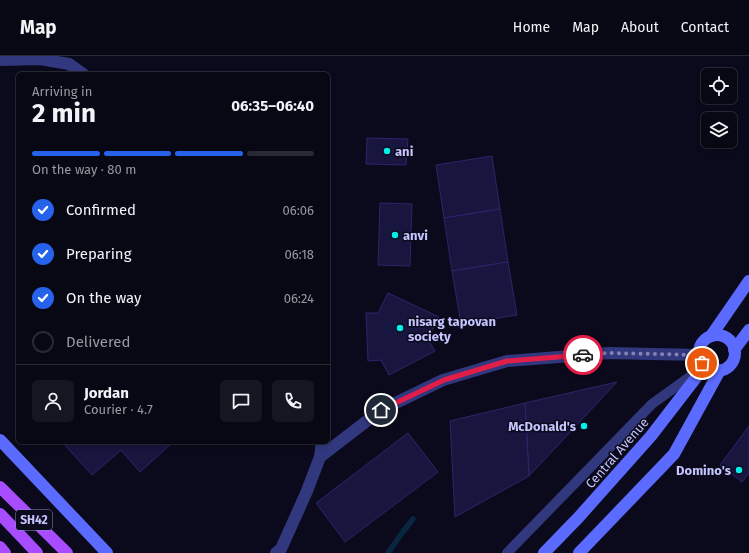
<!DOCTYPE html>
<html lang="en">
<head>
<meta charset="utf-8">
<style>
	body { margin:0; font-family:"Fira Sans",sans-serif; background:#161622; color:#f1f3f6; height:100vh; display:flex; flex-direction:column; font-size:15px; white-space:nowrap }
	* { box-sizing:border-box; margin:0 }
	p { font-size:13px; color:#989aa0 }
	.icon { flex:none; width:22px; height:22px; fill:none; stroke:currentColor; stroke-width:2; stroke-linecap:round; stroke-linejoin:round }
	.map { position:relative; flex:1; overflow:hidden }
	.drawer { position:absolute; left:16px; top:16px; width:314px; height:372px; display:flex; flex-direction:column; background:#080815; border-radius:6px; box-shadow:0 2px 6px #0003,0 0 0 1px #292934 }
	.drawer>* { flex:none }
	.tools { position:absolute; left:701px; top:12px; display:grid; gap:8px }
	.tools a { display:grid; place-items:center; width:36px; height:36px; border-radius:6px; background:#080815; box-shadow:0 2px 6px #0003,0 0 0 1px #292934; font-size:20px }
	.pin { position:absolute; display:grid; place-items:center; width:34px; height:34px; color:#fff; margin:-17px; border:2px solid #fff; border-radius:50%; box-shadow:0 1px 4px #0007 }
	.courier { position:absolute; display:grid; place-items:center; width:40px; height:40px; margin:-20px; border:3px solid #e11d48; border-radius:50%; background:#fff; color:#222; box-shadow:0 1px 5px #0007 }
	.overview em { font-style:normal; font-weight:700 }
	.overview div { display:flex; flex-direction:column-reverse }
	.overview { display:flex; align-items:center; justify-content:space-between; height:68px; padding:0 16px }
	h1 { font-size:26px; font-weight:700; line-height:30px }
	.bar { display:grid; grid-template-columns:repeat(4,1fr); gap:6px 4px; align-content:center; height:48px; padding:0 16px }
	.bar i { height:5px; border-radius:3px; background:#292934 }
	.bar .on { background:#2563eb }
	.bar p { grid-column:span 4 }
	.line { display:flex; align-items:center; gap:10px; padding:0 16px; border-top:1px solid #292934 }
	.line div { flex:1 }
	.round { display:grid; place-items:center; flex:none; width:42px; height:42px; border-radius:6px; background:#161622 }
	ol { padding:0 16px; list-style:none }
	li { display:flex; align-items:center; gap:12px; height:44px }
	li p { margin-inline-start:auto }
	li .icon { padding:4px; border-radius:50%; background:#2563eb; color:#fff; stroke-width:4 }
	li:last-child { color:#989aa0 }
	li i { width:22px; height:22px; border:2px solid #292934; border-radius:50% }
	header { display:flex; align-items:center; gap:24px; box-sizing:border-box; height:56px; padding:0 20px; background:#080815; border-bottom:1px solid #292934 }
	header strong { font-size:19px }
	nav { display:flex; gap:22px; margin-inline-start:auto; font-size:14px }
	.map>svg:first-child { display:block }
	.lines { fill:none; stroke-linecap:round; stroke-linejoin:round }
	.stream { stroke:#092641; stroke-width:5.5 }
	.building { fill:#18153e; stroke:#2b266b }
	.lane { stroke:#32387e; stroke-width:10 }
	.street { stroke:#32387e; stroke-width:12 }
	.secondary { stroke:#5c6bff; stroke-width:12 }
	.primary { stroke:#a74cff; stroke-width:12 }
	.done { stroke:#8484b0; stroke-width:4; stroke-dasharray:0 7.2 }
	.route { stroke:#e11d48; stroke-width:5 }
	.poi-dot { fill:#00f0eb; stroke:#0b0a1c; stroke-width:1.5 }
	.labels { text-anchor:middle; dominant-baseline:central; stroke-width:3; stroke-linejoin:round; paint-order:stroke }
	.shield { fill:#0b0a1c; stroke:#8d8dbb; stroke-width:1 }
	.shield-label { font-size:12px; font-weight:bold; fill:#c5c5ff }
	.poi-label { font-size:13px; font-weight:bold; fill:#c5c5ff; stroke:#0b0a1c; text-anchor:start }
	.street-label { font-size:13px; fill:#c5c5ff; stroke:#0b0a1c }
</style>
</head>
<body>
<header>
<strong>Map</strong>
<nav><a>Home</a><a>Map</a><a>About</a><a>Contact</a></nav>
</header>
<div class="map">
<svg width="749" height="497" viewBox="0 0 749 497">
	<rect width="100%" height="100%" fill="#0b0a1c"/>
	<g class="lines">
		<polyline class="stream" points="388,497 402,477 413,463"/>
	</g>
	<g class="building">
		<polygon points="367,82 408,83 406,109 366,108"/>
		<polygon points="492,100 500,153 444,162 436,109"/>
		<polygon points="380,147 412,148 410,210 378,209"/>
		<polygon points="500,153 508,206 452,215 444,162"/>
		<polygon points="508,206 517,259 461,268 452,215"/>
		<polygon points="388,237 439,261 428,283 435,295 389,319 381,304 368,305 366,257 378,257"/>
		<polygon points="617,326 529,420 525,347"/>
		<polygon points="525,347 529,420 455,461 450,365"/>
		<polygon points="749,370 749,417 742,426 720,409"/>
		<polygon points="408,377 438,416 345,486 316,447"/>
		<polygon points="62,386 173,386 140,416 121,394 92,419"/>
	</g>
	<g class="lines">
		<polyline class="lane" points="507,497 652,348 699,314"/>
		<g class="street">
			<polyline points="0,4 40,3 69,8 83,18"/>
			<polyline points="320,401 381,354 443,324 507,305 609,297 699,299"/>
			<polyline points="276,497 281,493 307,435 320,401 322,386"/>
		</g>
		<g class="secondary">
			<circle cx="717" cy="297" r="18"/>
			<polyline points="711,280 749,225"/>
			<polyline points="734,294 749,274"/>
			<polyline points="0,384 107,497"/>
			<polyline points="544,497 578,462 651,380 705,310"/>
			<polyline points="579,497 674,398 720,314"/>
		</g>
		<g class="primary">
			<polyline points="0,431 67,497"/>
			<polyline points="0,458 37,497"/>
			<polyline points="0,491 5,497"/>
		</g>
	</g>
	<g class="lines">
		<polyline class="done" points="583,299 609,297 699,299 702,307"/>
		<polyline class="route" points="381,354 444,324 507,305 583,299"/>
	</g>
	<g class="poi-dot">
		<circle cx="387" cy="95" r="4"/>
		<circle cx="395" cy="179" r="4"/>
		<circle cx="400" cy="272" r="4"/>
		<circle cx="584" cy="370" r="4"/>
		<circle cx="739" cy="414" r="4"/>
	</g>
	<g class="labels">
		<rect class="shield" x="16" y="454" width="36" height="20" rx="3"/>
		<g class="shield-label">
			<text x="34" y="464">SH42</text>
		</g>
		<g class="poi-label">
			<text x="395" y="95">ani</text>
			<text x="403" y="179">anvi</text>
			<text x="408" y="265">nisarg tapovan<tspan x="408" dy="15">society</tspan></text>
			<text x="576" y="370" text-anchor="end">McDonald's</text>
			<text x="731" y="414" text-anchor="end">Domino's</text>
		</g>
		<g class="street-label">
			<text transform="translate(617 397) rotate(-49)">Central Avenue</text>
		</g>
	</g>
</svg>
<div class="tools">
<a><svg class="icon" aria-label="locate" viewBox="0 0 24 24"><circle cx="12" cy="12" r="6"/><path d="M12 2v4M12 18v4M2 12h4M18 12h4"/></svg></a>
<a><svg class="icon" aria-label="layers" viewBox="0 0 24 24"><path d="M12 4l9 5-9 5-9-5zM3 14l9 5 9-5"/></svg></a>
</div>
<div class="pin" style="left:702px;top:307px;background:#ea580c"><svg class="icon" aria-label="bag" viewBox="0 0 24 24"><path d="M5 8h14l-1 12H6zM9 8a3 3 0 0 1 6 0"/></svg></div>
<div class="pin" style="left:381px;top:354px;background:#1f2937"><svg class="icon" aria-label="home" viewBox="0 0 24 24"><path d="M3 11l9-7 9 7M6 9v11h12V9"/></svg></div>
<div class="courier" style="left:583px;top:299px"><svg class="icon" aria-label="car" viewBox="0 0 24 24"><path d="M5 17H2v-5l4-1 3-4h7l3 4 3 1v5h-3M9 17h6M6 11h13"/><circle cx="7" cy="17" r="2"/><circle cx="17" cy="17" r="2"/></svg></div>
<section class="drawer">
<div class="overview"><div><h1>2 min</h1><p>Arriving in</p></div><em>06:35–06:40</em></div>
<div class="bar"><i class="on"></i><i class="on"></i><i class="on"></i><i></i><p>On the way · 80 m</p></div>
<ol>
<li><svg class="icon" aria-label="check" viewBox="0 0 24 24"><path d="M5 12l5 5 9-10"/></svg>Confirmed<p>06:06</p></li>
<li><svg class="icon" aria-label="check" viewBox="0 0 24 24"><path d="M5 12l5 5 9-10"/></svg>Preparing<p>06:18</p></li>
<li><svg class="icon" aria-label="check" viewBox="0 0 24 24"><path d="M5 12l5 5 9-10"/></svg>On the way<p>06:24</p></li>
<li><i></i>Delivered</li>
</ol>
<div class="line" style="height:72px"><a class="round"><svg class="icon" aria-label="person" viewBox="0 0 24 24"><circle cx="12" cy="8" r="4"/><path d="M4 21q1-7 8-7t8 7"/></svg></a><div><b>Jordan</b><p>Courier · 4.7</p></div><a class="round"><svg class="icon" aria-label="chat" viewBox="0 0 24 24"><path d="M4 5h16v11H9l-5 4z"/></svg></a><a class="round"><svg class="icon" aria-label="phone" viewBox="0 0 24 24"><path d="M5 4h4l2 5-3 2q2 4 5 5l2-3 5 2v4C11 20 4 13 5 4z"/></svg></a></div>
</section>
</div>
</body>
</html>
